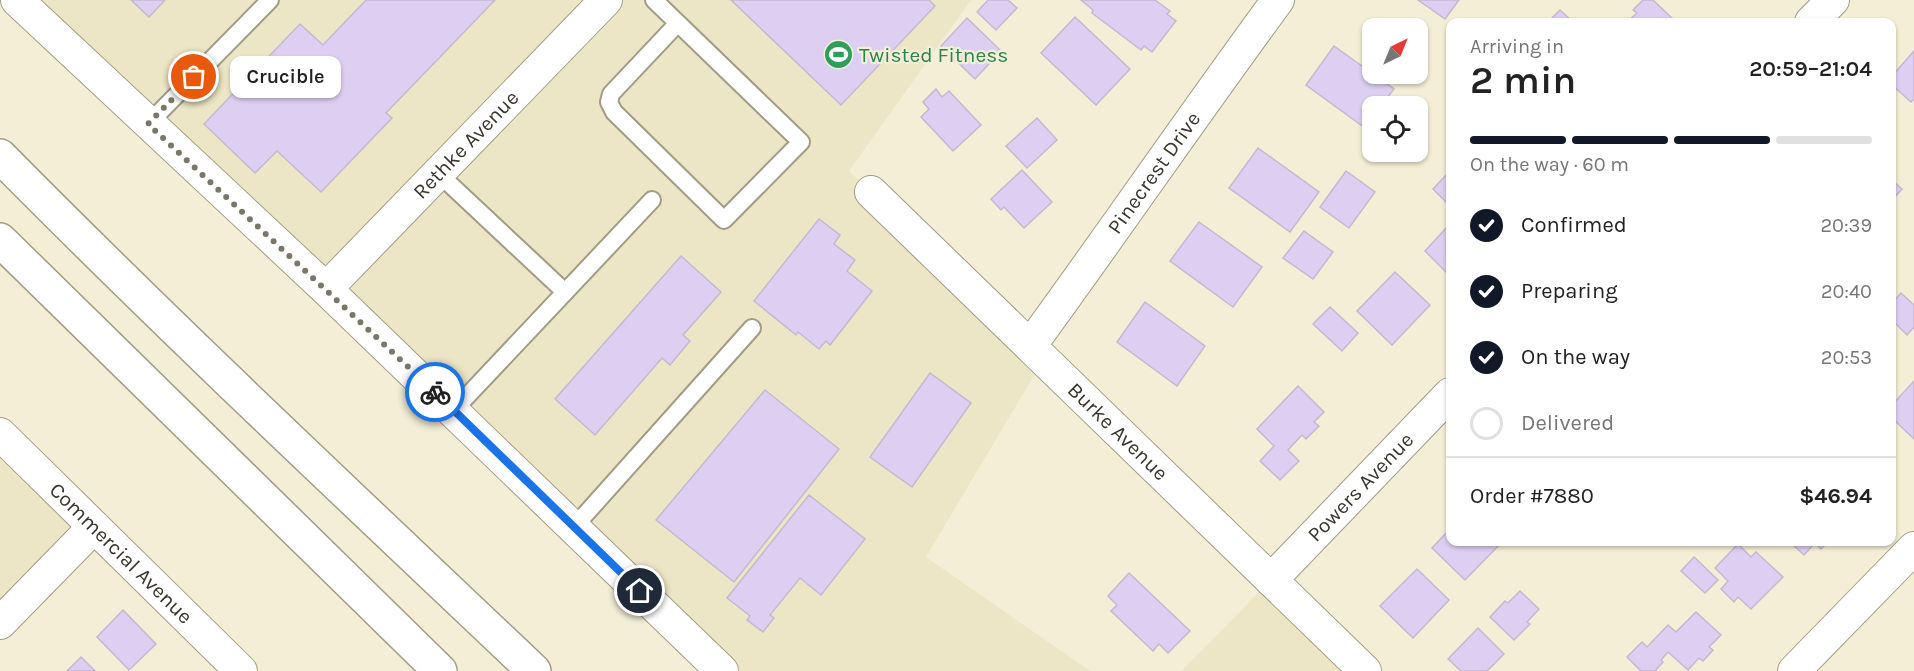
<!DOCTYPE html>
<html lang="en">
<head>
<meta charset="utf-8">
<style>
	body { margin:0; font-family:Karla,sans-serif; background:#f2f2f2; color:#222; height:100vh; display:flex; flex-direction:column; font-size:22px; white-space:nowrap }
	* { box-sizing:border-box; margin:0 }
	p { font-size:20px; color:#767676 }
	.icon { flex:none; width:33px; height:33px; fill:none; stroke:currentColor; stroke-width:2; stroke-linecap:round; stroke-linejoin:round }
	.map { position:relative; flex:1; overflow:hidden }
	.side { position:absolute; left:1446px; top:18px; width:450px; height:528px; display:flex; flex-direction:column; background:#fff; border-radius:12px; box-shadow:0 2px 4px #0004 }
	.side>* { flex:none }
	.needle { width:39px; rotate:43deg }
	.tools { position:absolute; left:1362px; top:18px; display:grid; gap:12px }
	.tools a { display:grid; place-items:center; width:66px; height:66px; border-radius:12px; background:#fff; box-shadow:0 2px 4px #0004; font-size:30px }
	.pin { position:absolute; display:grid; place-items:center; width:51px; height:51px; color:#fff; margin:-26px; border:3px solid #fff; border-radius:50%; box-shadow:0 2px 6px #0007 }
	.courier { position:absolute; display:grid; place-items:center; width:60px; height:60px; margin:-30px; border:4px solid #1a73e8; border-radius:50%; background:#fff; color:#222; box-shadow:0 2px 8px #0007 }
	.bubble { position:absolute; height:42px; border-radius:12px; background:#fff; box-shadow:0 2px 4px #0004; font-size:20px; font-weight:600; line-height:42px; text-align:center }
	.overview em { font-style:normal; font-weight:600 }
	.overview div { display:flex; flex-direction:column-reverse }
	.overview { display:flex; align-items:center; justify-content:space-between; height:102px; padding:0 24px }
	h1 { font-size:39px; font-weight:600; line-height:45px }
	.bar { display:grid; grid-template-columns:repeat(4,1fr); gap:9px 6px; align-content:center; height:72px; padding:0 24px }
	.bar i { height:8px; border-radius:4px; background:#e0e0e0 }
	.bar .selected { background:#111827 }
	.bar p { grid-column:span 4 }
	.line { display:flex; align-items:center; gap:15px; padding:0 24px; border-top:2px solid #e0e0e0 }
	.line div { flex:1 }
	ol { padding:0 24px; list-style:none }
	li { display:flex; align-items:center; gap:18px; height:66px }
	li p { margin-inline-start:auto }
	li .icon { padding:6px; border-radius:50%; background:#111827; color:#fff; stroke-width:4 }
	li:last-child { color:#767676 }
	li i { width:33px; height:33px; border:3px solid #e0e0e0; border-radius:50% }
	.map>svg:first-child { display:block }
	.built { fill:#ede6c6 }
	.building { fill:#ddcff2; stroke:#c2bad0; stroke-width:1.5 }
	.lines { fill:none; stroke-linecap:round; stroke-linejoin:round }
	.service-casing { stroke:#a19c85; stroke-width:20 }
	.minor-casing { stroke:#a19c85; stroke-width:34 }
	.motorway-casing { stroke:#a19c85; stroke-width:36 }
	.service { stroke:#fff; stroke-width:16 }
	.minor { stroke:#fff; stroke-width:32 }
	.motorway { stroke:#fff; stroke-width:33 }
	.done { stroke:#7a7668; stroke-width:6; stroke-dasharray:0 10.8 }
	.route { stroke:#1a73e8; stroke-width:8 }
	.labels { text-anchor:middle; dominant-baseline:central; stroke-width:4.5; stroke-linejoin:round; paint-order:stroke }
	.leisure-label { font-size:21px; fill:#27864d; stroke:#f4eed6; text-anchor:start }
	.street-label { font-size:21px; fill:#38362c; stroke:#f4eed6 }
</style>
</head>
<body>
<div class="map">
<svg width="1914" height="671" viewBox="0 0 1914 671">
	<rect width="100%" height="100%" fill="#f4eed6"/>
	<g class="built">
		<polygon points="17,0 971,0 849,171 1044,359 926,557 1090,671 722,671"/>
		<polygon points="0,434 94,527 0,623"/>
		<polygon points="1271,580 1365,671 1181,671"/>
	</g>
	<g class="building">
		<polygon points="131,0 165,0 149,17"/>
		<polygon points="366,0 495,0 386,113 392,118 321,192 277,151 255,173 204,124 300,24 323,45"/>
		<polygon points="731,0 929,0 935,6 841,105"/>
		<polygon points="988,0 1008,0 1017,8 996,30 977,12"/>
		<polygon points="1081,0 1155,0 1170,11 1167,14 1176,21 1152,52 1144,46 1141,50 1092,13 1093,10"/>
		<polygon points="1418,0 1459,0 1445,19"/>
		<polygon points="1643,0 1653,0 1676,22 1627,22 1637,13 1633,10"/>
		<polygon points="1560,10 1573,22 1548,22"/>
		<polygon points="1075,17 1130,69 1096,105 1041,53"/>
		<polygon points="967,18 1001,51 975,79 941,46"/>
		<polygon points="1334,46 1394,89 1381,106 1372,106 1372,118 1365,128 1306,85"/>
		<polygon points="1914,51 1914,99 1911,102 1892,85 1892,76"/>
		<polygon points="936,89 942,97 949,91 981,125 953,151 921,117 929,109 923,102"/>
		<polygon points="1037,118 1057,140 1027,168 1006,146"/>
		<polygon points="1258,148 1319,192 1290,232 1229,188"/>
		<polygon points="1022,170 1052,202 1024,228 1004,207 1001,210 991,199"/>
		<polygon points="1346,171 1375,192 1349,228 1320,207"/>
		<polygon points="1450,171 1450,206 1433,189"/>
		<polygon points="1892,180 1902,189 1892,200"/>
		<polygon points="819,219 840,235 834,244 855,260 847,271 872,291 830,345 826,341 819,349 798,332 796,335 754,301"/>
		<polygon points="1199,222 1262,267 1233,307 1170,261"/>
		<polygon points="1450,224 1450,276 1425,251"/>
		<polygon points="1304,231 1333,252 1313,279 1283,258"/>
		<polygon points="681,256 721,292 683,335 690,341 670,365 662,358 595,435 555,399"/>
		<polygon points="1395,272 1430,305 1392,345 1357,311"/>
		<polygon points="1901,293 1914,305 1914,327 1907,335 1892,320 1892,303"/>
		<polygon points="1145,302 1205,346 1177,386 1117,342"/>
		<polygon points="1330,307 1358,333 1342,351 1313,324"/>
		<polygon points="930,373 971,403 912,487 870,457"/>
		<polygon points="1914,381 1914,439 1892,418 1892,405"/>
		<polygon points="1298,386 1324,412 1314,422 1319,426 1306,439 1302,435 1288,450 1299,461 1280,480 1260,461 1274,446 1257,429"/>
		<polygon points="765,390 839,449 734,582 656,520"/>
		<polygon points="809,495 865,539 821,595 800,578 770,615 774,618 763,632 747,620 750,616 727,598"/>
		<polygon points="1450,529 1450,542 1502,542 1465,580 1432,548"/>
		<polygon points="1790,542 1828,542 1821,549 1815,543 1804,555"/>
		<polygon points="1738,544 1751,557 1756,552 1783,577 1751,609 1738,597 1734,602 1721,589 1728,581 1715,568"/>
		<polygon points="1694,557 1718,580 1705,593 1681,571"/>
		<polygon points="1417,569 1449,600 1413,638 1380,606"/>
		<polygon points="1129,573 1190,631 1168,653 1159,644 1153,651 1111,611 1117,605 1108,596"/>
		<polygon points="1520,591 1539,609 1527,622 1530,624 1514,640 1490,617 1505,601 1508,603"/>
		<polygon points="123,610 156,644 129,670 97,637"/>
		<polygon points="1696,612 1721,635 1709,647 1713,650 1703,661 1699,658 1688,670 1668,652 1661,660 1663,662 1655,671 1641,671 1627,657 1642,642 1647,647 1668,625 1676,632"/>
		<polygon points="1478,628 1504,654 1487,671 1461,671 1448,659"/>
		<polygon points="81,657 95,671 67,671"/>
	</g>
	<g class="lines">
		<defs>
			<g id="service">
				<polyline points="654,0 801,142 724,220 614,112 609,102 611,94 678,23"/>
				<polyline points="148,124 270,0"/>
				<polyline points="438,173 565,292"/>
				<polyline points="454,410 652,200"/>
				<polyline points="574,527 752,328"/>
			</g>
			<g id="minor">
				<polyline points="17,0 326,289 722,671"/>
				<polyline points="1811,22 1833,0"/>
				<path id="s1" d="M 871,192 L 1365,671"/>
				<path id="s2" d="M 326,289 L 606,0"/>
				<path id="s3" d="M 1030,346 C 1114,231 1194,114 1278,0"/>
				<path id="s4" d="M 0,434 L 241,671"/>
				<path id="s5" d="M 1271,580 L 1450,394"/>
				<polyline points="0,623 94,527"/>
				<polyline points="1794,671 1914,548"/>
			</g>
			<g id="motorway">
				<path d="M 0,156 C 174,332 355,501 534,671"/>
				<polyline points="0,240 440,671"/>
			</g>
		</defs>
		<use href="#service" class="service-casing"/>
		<use href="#minor" class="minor-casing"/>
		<use href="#motorway" class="motorway-casing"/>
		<use href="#service" class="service"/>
		<use href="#minor" class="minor"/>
		<use href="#motorway" class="motorway"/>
	</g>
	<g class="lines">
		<polyline class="done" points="194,77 148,124 435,392"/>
		<polyline class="route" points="435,392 640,591"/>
	</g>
	<defs>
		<symbol id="stadium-disc" viewBox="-11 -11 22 22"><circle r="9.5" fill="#2e9e5b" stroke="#f4eed6"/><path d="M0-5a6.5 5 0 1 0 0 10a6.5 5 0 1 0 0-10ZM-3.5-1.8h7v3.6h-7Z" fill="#fff"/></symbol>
	</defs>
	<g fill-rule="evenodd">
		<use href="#stadium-disc" x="822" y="38" width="33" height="33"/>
	</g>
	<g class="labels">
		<g class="leisure-label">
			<text x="859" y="55">Twisted Fitness</text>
		</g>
		<g class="street-label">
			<text stroke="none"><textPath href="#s2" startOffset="201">Rethke Avenue</textPath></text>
			<text stroke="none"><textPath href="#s3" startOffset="213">Pinecrest Drive</textPath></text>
			<text stroke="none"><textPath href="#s1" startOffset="344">Burke Avenue</textPath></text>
			<text stroke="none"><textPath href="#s5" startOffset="129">Powers Avenue</textPath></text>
			<text stroke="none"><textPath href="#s4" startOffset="170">Commercial Avenue</textPath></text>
		</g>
	</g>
</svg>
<div class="tools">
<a><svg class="needle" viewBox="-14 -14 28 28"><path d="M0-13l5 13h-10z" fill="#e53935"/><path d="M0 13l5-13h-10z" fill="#767676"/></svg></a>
<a><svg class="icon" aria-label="locate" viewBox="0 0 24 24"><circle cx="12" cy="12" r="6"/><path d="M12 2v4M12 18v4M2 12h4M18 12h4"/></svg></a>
</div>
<div class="pin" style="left:194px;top:77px;background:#ea580c"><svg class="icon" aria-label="bag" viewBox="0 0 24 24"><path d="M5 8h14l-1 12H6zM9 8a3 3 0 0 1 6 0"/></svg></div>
<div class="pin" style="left:640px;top:591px;background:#1f2937"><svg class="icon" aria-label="home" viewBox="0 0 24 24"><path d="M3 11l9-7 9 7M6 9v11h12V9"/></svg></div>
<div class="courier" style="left:435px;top:392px"><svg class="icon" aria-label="bike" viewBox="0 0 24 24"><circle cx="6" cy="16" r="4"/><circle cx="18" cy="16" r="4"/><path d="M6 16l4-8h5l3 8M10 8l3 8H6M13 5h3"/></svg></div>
<div class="bubble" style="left:230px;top:56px;width:111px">Crucible</div>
<section class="side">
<div class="overview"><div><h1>2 min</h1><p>Arriving in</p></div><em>20:59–21:04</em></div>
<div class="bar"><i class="selected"></i><i class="selected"></i><i class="selected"></i><i></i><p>On the way · 60 m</p></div>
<ol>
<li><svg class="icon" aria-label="check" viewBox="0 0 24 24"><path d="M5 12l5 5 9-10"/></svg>Confirmed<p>20:39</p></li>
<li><svg class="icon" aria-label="check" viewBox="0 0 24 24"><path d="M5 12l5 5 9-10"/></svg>Preparing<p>20:40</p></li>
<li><svg class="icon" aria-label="check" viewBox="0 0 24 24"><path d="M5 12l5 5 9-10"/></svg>On the way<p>20:53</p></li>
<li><i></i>Delivered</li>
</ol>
<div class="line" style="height:78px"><div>Order #7880</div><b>$46.94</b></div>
</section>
</div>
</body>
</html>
